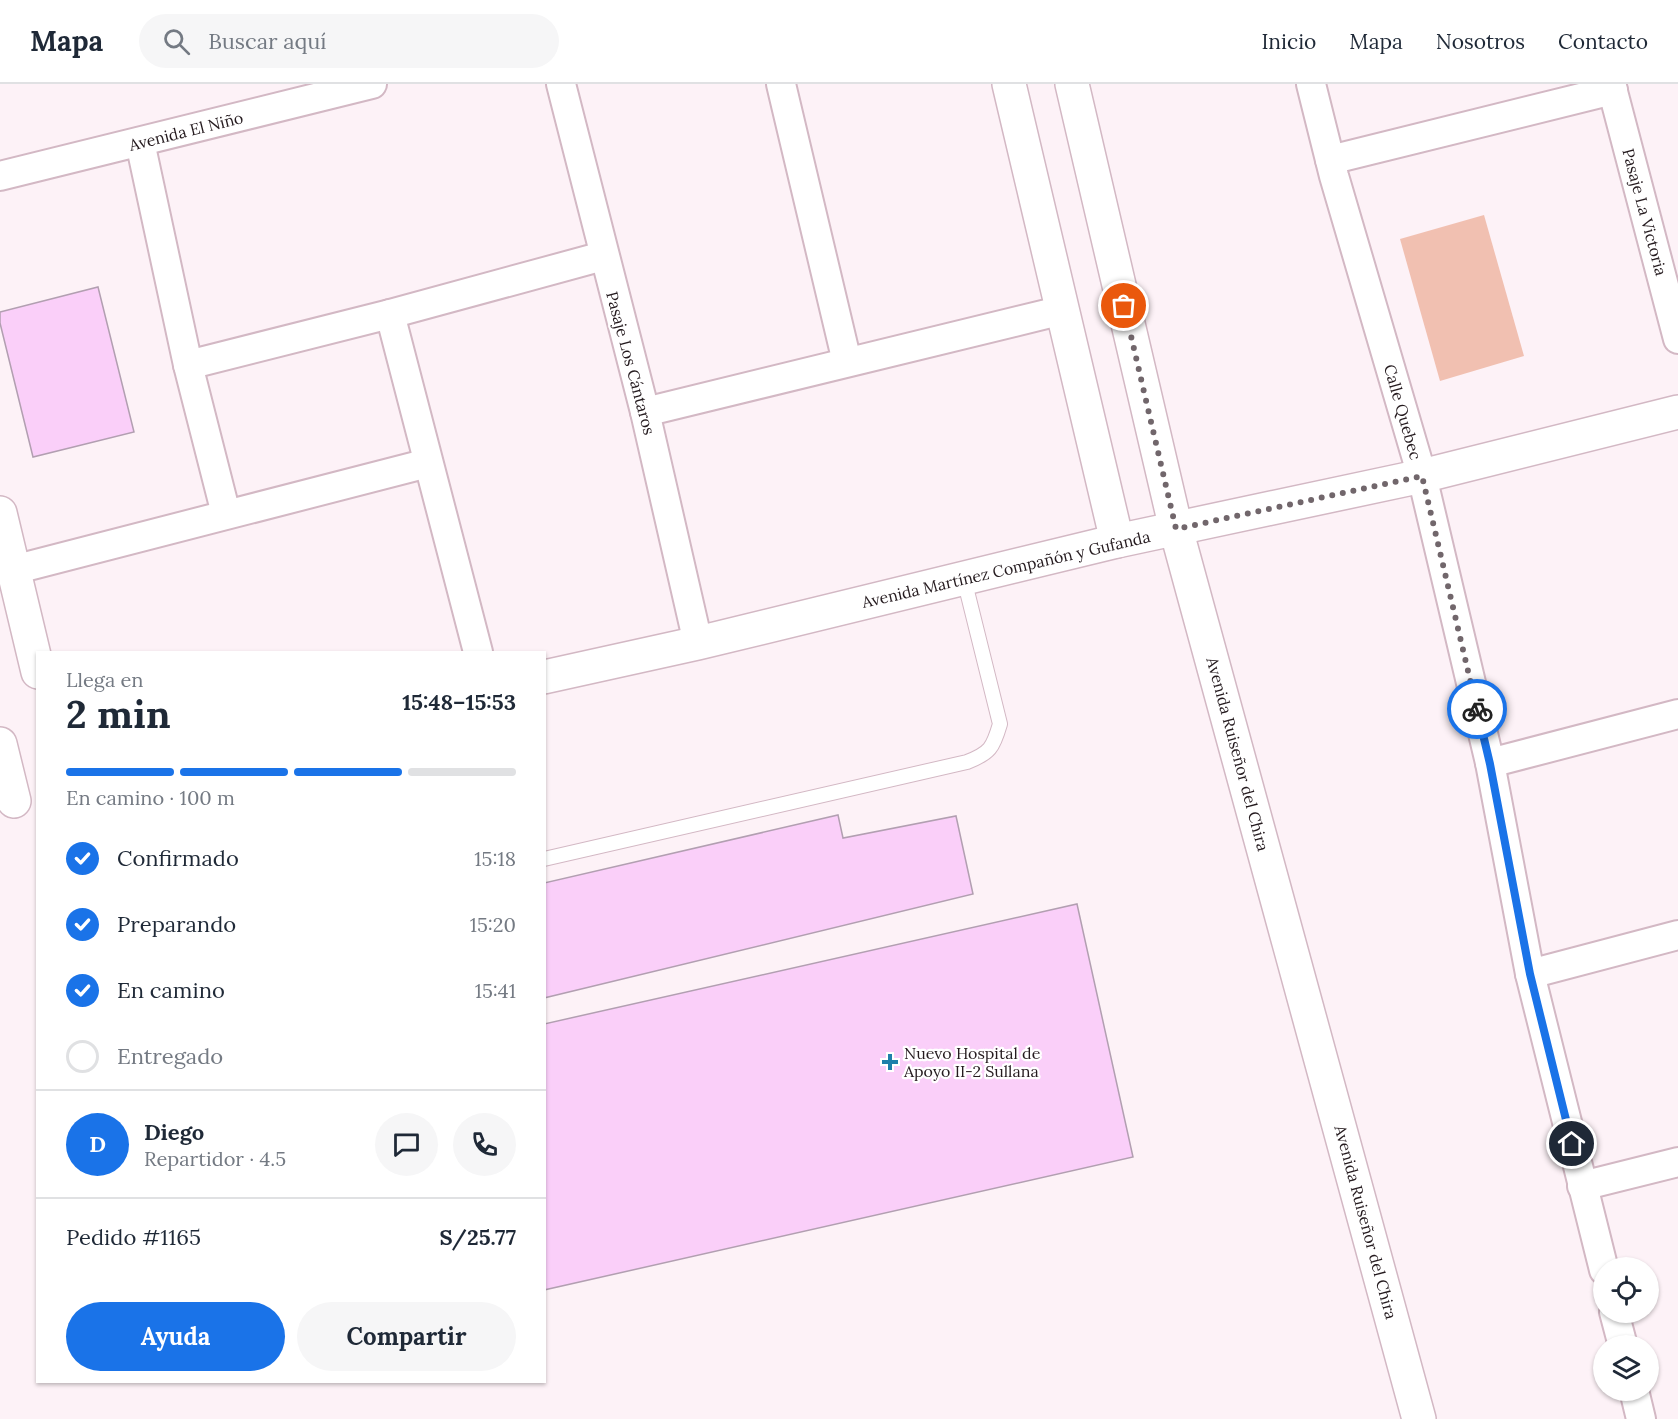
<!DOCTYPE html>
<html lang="es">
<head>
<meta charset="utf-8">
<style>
	body { margin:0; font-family:Lora,serif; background:#f6f6f7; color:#1f2937; height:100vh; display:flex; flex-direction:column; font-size:22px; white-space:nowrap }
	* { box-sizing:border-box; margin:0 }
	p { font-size:20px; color:#747a83 }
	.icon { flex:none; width:33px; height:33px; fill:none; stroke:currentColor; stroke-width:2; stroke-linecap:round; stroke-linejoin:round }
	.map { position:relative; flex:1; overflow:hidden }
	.sheet { position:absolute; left:36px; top:567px; width:510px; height:732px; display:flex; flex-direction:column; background:#fff; border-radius:0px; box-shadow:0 2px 4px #0004 }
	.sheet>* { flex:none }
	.buttons { position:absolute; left:1593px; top:1173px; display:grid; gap:12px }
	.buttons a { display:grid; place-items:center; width:66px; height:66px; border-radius:50%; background:#fff; box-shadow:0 2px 4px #0004; font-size:30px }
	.pin { position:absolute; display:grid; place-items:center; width:51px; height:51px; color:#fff; margin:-26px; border:3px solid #fff; border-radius:50%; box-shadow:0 2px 6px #0007 }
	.courier { position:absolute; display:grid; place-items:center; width:60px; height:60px; margin:-30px; border:4px solid #1a73e8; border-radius:50%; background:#fff; color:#222; box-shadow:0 2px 8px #0007 }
	.overview em { font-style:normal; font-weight:700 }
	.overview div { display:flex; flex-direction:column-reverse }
	.overview { display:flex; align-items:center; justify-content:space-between; height:102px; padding:0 30px }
	h1 { font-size:39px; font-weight:700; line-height:45px }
	.bar { display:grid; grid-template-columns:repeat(4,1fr); gap:9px 6px; align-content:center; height:72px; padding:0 30px }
	.bar i { height:8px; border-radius:4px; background:#e0e1e3 }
	.bar .on { background:#1a73e8 }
	.bar p { grid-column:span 4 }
	.line { display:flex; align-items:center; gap:15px; padding:0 30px; border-top:2px solid #e0e1e3 }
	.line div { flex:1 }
	.round { display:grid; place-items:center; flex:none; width:63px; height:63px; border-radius:32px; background:#f6f6f7 }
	ol { padding:0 30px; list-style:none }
	li { display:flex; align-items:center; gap:18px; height:66px }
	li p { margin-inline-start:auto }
	li .icon { padding:6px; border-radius:50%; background:#1a73e8; color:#fff; stroke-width:4 }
	li:last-child { color:#747a83 }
	li i { width:33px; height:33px; border:3px solid #e0e1e3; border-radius:50% }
	.primary-button { display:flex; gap:12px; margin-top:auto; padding:12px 30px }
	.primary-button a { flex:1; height:69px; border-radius:36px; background:#1a73e8; color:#fff; font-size:24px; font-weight:700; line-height:69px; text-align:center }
	.primary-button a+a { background:#f6f6f7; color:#1f2937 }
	header { display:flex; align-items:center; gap:36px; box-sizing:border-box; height:84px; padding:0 30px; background:#fff; border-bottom:2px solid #e0e1e3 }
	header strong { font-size:28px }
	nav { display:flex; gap:33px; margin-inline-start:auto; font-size:21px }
	.search { width:420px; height:54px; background:#f6f6f7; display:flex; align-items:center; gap:15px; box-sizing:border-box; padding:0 21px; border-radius:33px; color:#747a83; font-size:22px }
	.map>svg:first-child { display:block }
	.green { fill:#f1c0b1 }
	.building { fill:#facff9; stroke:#b29fb1; stroke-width:1.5 }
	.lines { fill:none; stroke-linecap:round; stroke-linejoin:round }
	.service-casing { stroke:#d3b8c4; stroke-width:16 }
	.minor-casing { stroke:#d3b8c4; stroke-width:32 }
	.tertiary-casing { stroke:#d3b8c4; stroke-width:36 }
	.service { stroke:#fff; stroke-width:14 }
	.minor { stroke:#fff; stroke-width:28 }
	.tertiary { stroke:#fff; stroke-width:33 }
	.done { stroke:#71666b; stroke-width:6; stroke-dasharray:0 10.8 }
	.route { stroke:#1a73e8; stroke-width:8 }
	.poi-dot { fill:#1e80ab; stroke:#fff; stroke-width:2 }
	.labels { text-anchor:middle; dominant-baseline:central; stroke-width:4.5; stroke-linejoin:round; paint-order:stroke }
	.street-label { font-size:16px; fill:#251b1f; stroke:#fff }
	.poi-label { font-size:16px; fill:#251b1f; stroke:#fff; text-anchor:start }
</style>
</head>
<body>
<header>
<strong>Mapa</strong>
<div class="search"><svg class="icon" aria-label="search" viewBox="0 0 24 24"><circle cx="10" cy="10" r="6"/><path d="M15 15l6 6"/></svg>Buscar aquí</div>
<nav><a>Inicio</a><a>Mapa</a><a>Nosotros</a><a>Contacto</a></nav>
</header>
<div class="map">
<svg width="1678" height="1335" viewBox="0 0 1678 1335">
	<rect width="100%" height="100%" fill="#fdf2f7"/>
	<polygon class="green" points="1484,131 1524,272 1440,297 1400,155"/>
	<g class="building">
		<polygon points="98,203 134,348 33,373 0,239 0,228"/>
		<polygon points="838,731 843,754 956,732 973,810 544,914 544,799"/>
		<polygon points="1077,820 1133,1073 544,1206 544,940"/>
	</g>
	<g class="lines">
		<defs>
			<path id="service" d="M 544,775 L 967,678 C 990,669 993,664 1000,640 L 964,495"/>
			<g id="minor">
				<polyline points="561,0 645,328 698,559"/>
				<polyline points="781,0 847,278"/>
				<polyline points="1311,0 1334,92 1422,392 1490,679 1530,890 1604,1186"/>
				<polyline points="1611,0 1678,255"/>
				<polyline points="140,58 188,281 226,430"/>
				<polyline points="1330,76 1613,6"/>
				<polyline points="0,92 372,0"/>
				<polyline points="390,230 478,568"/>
				<polyline points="188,281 390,230 603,172"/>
				<polyline points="645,328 1063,226"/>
				<polyline points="13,486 428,379"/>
				<polyline points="1490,679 1678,630"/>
				<polyline points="1530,890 1678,851"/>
				<polyline points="1582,1102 1678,1078"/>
				<polyline points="1614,1228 1623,1262"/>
				<polyline points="1634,1306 1641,1335"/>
			</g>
			<g id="tertiary">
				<polyline points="1009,0 1117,457"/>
				<polyline points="1072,0 1176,445 1419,1335"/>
				<polyline points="0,429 38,588"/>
				<polyline points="544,593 698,559 1117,457 1422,392 1678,328"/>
				<polyline points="0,660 14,717"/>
			</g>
		</defs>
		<use href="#service" class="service-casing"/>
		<use href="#minor" class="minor-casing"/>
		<use href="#tertiary" class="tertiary-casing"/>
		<use href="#service" class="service"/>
		<use href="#minor" class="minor"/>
		<use href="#tertiary" class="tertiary"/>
	</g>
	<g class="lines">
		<polyline class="done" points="1124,222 1176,445 1422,392 1477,625"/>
		<polyline class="route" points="1477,625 1490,680 1530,890 1572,1060"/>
	</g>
	<path class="poi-dot" d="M887 969h6v6h6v6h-6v6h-6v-6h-6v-6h6z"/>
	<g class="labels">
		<g class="street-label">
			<text transform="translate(186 47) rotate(-14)">Avenida El Niño</text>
			<text transform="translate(1645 128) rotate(75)">Pasaje La Victoria</text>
			<text transform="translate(631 279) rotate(75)">Pasaje Los Cántaros</text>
			<text transform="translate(1403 328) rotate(74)">Calle Quebec</text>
			<text transform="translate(1006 485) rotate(-13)">Avenida Martínez Compañón y Gufanda</text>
			<text transform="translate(1238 670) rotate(75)">Avenida Ruiseñor del Chira</text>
			<text transform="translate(1366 1138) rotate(75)">Avenida Ruiseñor del Chira</text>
		</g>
		<g class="poi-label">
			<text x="904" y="969">Nuevo Hospital de<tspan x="904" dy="18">Apoyo II-2 Sullana</tspan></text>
		</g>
	</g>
</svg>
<div class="buttons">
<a><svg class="icon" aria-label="locate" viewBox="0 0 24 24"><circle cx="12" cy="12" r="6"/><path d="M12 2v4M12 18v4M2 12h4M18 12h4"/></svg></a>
<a><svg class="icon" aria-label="layers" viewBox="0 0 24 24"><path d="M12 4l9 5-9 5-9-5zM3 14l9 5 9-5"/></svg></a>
</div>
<div class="pin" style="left:1124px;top:222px;background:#ea580c"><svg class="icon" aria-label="bag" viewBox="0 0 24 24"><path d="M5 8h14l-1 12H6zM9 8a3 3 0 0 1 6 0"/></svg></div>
<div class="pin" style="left:1572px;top:1060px;background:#1f2937"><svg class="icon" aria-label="home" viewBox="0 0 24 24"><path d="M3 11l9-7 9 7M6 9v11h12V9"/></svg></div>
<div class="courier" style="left:1477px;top:625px"><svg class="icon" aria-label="bike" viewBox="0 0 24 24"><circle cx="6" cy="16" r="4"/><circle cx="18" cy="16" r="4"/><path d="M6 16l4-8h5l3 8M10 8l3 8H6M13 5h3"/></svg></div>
<section class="sheet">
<div class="overview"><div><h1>2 min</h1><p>Llega en</p></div><em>15:48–15:53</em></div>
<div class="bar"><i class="on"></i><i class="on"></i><i class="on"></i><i></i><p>En camino · 100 m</p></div>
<ol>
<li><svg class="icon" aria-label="check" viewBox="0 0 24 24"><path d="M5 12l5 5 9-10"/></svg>Confirmado<p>15:18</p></li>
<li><svg class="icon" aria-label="check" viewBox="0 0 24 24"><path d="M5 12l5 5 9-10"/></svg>Preparando<p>15:20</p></li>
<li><svg class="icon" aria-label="check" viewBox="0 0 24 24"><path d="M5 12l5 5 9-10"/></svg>En camino<p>15:41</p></li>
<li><i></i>Entregado</li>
</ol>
<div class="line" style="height:108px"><b class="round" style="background:#1a73e8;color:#fff">D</b><div><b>Diego</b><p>Repartidor · 4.5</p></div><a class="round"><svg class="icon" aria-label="chat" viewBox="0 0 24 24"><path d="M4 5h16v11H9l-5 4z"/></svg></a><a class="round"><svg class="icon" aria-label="phone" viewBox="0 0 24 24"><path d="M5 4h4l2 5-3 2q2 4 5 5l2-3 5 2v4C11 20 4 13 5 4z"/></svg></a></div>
<div class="line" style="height:78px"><div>Pedido #1165</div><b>S/25.77</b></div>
<div class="primary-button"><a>Ayuda</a><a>Compartir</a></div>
</section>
</div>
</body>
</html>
